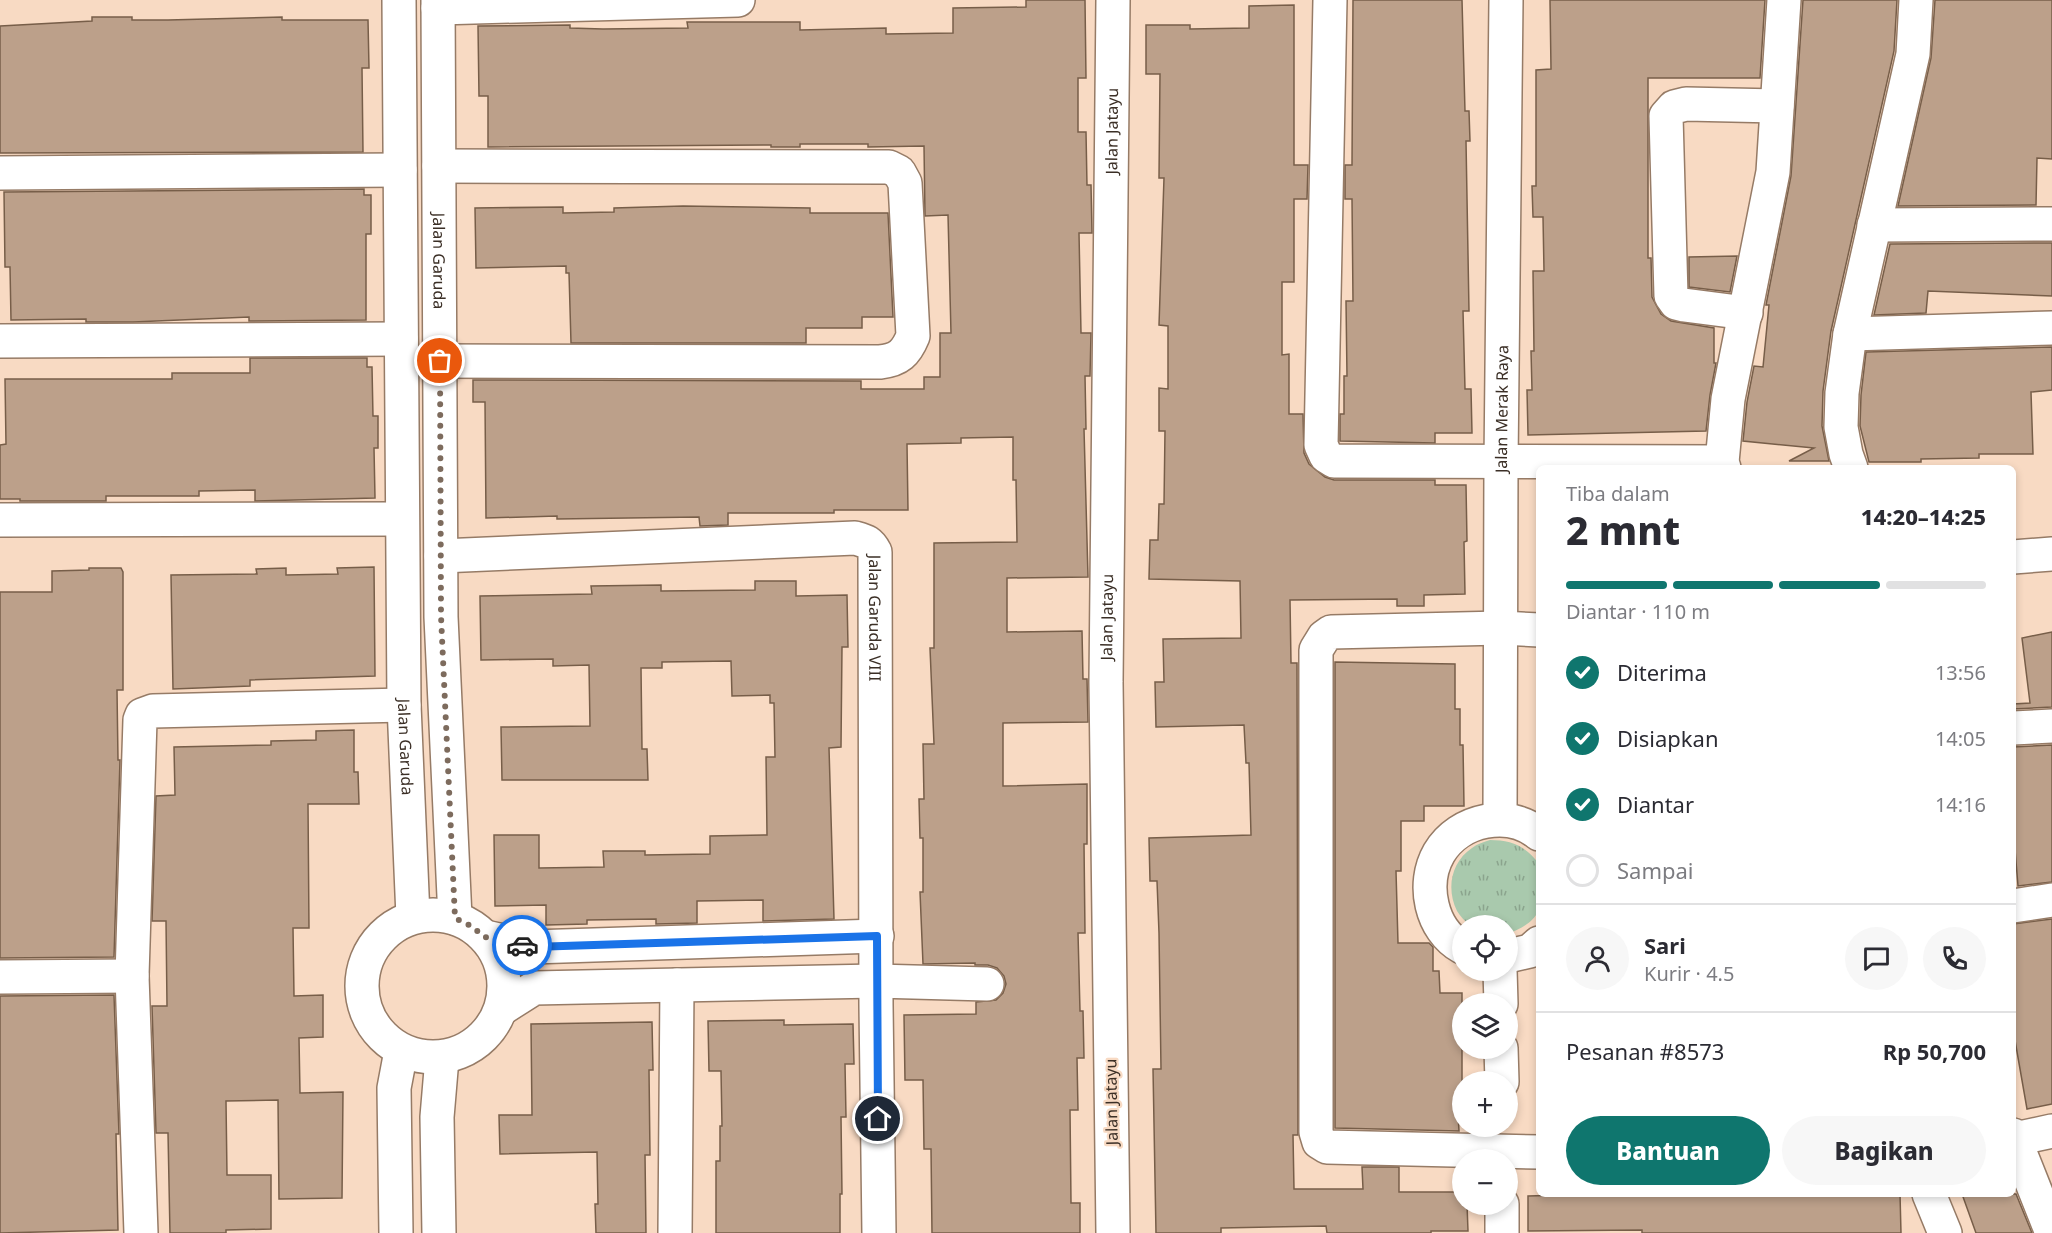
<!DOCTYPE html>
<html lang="id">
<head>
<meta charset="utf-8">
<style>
	body { margin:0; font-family:"Noto Sans",sans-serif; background:#f7f7f7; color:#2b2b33; height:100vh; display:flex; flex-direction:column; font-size:22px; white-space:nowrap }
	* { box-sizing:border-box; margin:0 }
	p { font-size:20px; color:#7c7c81 }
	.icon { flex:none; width:33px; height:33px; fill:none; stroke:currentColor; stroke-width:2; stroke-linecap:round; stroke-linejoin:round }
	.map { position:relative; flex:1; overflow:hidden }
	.side { position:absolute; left:1536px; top:465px; width:480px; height:732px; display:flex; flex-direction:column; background:#fff; border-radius:9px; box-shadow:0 3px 9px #0003 }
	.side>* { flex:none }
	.buttons { position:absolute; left:1452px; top:915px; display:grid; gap:12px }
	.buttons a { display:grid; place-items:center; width:66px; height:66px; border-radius:50%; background:#fff; box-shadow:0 3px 9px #0003; font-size:30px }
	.pin { position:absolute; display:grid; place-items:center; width:51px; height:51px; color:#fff; margin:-26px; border:3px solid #fff; border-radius:50%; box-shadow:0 2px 6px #0007 }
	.courier { position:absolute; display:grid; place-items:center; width:60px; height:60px; margin:-30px; border:4px solid #1a73e8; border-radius:50%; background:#fff; color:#222; box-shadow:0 2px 8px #0007 }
	.head em { font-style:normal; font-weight:800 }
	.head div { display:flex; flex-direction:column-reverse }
	.head { display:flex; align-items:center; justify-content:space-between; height:102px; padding:0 30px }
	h1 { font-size:39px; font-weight:800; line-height:45px }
	.bar { display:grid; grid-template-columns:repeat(4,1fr); gap:9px 6px; align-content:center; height:72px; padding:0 30px }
	.bar i { height:8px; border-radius:4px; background:#e1e1e2 }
	.bar .selected { background:#0f766e }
	.bar p { grid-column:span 4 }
	.line { display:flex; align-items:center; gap:15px; padding:0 30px; border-top:2px solid #e1e1e2 }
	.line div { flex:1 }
	.round { display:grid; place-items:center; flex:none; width:63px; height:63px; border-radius:32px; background:#f7f7f7 }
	ol { padding:0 30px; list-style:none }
	li { display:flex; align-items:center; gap:18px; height:66px }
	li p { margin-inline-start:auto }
	li .icon { padding:6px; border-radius:50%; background:#0f766e; color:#fff; stroke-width:4 }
	li:last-child { color:#7c7c81 }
	li i { width:33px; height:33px; border:3px solid #e1e1e2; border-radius:50% }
	.button { display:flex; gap:12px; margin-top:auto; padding:12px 30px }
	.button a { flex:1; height:69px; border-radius:36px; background:#0f766e; color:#fff; font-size:24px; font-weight:800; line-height:69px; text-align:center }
	.button a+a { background:#f7f7f7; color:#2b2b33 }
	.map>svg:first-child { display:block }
	.grass { fill:url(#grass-tufts) }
	.building { fill:#bca08a; stroke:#775e49; stroke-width:1.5 }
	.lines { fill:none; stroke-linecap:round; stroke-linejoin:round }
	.minor-casing { stroke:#967b66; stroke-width:36 }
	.minor { stroke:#fff; stroke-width:33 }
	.done { stroke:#7d6b5d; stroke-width:6; stroke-dasharray:0 10.8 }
	.route { stroke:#1a73e8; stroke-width:8 }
	.labels { text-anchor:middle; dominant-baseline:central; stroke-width:4.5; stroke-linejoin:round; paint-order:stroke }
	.street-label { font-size:16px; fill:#3b2f26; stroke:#f8dac3 }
</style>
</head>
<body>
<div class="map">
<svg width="2052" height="1233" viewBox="0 0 2052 1233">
	<defs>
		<pattern id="grass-tufts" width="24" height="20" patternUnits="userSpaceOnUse" patternTransform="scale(1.5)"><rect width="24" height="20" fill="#a9c9ad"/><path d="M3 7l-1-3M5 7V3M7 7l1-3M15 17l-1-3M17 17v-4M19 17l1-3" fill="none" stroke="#8ba48d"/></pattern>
	</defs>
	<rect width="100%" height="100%" fill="#f8dac3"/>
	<path class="grass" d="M 1490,840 C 1511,840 1526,846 1539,864 L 1539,910 C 1533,923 1520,929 1508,934 L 1508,926 L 1469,925 C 1465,921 1460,916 1457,911 C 1446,889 1451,862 1472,848 C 1477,844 1484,842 1490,840 Z"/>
	<g class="building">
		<polygon points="1026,0 1085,0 1086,78 1078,78 1078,132 1086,132 1087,185 1091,185 1092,233 1079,233 1081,333 1091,333 1090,376 1085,376 1086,429 1084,429 1088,577 1007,578 1007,632 1082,631 1083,679 1087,679 1088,722 1003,723 1003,786 1087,784 1087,844 1084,844 1085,933 1078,933 1080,1011 1083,1011 1084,1058 1077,1058 1078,1110 1070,1110 1071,1203 1080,1203 1080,1233 932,1233 931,1149 924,1149 923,1080 905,1080 904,1015 976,1014 976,1002 996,1000 1003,993 1006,984 1004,976 997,968 988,965 975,965 975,963 923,964 920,892 923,892 923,838 920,838 919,799 924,799 923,744 934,744 930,648 934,648 934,543 1017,542 1016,480 1013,480 1013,437 961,438 961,443 907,444 908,510 834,510 834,513 728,513 728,525 700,526 699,517 557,519 557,516 486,518 485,402 473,402 473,380 861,381 861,389 924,389 924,377 940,377 940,333 951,333 948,215 925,216 924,146 868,147 868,144 800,144 800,147 771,147 771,145 488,147 488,96 479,96 478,26 570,25 570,28 603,29 688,28 687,22 800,22 800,30 886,28 886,34 953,33 953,8 1026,7"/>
		<polygon points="1353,0 1462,0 1465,111 1469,111 1470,141 1466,141 1469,311 1463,311 1465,389 1471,389 1472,433 1435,433 1435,443 1340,441 1340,414 1344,414 1344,376 1347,376 1346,301 1353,301 1352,199 1345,199 1345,165 1352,165"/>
		<polygon points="1550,0 1765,0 1760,78 1648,78 1648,258 1651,258 1652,297 1661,314 1671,321 1714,328 1714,363 1716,363 1710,395 1706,431 1528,435 1527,390 1532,390 1531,351 1534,351 1533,271 1544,271 1543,217 1533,217 1532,186 1536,186 1536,70 1551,69"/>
		<polygon points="1803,0 1897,0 1894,51 1831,331 1823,391 1822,426 1829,461 1789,461 1814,448 1743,441 1747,402 1754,366 1763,367 1769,305 1766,305 1791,176"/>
		<polygon points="1935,0 2052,0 2052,159 2037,158 2036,205 1898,206 1931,58"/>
		<polygon points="1294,5 1294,165 1308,165 1307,199 1294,199 1294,282 1282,282 1282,355 1289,354 1289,414 1303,414 1304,453 1309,464 1325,477 1334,480 1435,480 1435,485 1466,485 1467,541 1464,542 1465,594 1424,595 1424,606 1397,606 1397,599 1290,600 1291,663 1297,663 1298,1135 1293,1135 1294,1189 1363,1189 1362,1167 1399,1167 1399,1192 1462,1192 1462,1204 1467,1204 1468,1231 1431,1231 1431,1233 1327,1233 1326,1226 1221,1228 1221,1233 1156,1233 1153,1069 1161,1069 1159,933 1157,881 1150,881 1149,838 1251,835 1249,763 1246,763 1244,725 1156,727 1155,682 1164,682 1163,639 1241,638 1240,581 1149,579 1150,540 1158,540 1159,504 1164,504 1165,431 1159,431 1159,388 1168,389 1168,326 1159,325 1164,178 1159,178 1160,74 1146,74 1146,25 1190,25 1190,29 1249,28 1249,6"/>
		<polygon points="92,17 132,17 132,20 168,20 282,17 282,20 368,20 369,68 362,68 363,152 0,153 0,26 92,21"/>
		<polygon points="364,189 364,195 371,195 371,234 366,234 366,320 249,321 249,317 133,322 86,322 86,319 11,320 10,267 5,267 4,192"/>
		<polygon points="683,206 810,208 810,213 888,213 893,317 862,317 862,328 806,328 806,343 571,343 569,273 566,273 566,266 476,268 475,208 563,207 563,213 614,212 614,208"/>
		<polygon points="2052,243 2052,296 1928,291 1926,313 1874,315 1890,244"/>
		<polygon points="1737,256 1730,292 1689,287 1689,257"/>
		<polygon points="2052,347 2052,390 2031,392 2033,454 1979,454 1979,458 1921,459 1921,462 1869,462 1860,426 1861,395 1866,352"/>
		<polygon points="250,358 367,358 367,367 372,367 373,416 378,416 378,448 374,448 375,498 255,501 255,490 199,491 199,496 106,496 106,501 20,501 20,499 0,499 0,445 6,444 5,379 172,379 172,373 250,373"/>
		<polygon points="374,567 375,676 250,680 250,686 173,689 171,575 257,574 256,569 286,568 286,575 338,574 337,568"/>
		<polygon points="89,568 121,568 123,572 123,690 117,690 118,760 120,760 114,957 0,958 0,592 52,592 52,571 89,570"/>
		<polygon points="755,581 796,581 796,596 847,595 848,647 842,647 841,747 829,748 834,919 763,921 763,900 697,901 697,923 656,924 656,919 587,920 587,924 546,925 546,905 495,906 494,835 539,835 539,868 604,867 603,851 645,851 645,855 710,854 710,836 767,835 766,757 775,757 774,703 770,703 770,695 732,696 731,661 662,662 662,668 641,668 642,749 647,749 648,780 502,780 501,727 590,726 589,665 553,666 553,659 481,660 480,596 592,594 591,586 661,585 661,591 755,590"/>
		<polygon points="2052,632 2052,707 2013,709 2013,704 2030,703 2022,638"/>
		<polygon points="1335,662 1455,664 1455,709 1460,709 1460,745 1463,745 1464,806 1424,806 1424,821 1401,821 1401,871 1396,871 1398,943 1429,943 1433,947 1433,971 1439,971 1440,993 1462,993 1462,1113 1458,1113 1459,1131 1335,1128"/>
		<polygon points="354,730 354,772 358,772 359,804 308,804 309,928 293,928 294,996 323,995 323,1037 299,1038 300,1093 343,1092 342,1198 279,1199 278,1100 226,1101 227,1175 271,1175 271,1229 226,1230 226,1233 170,1233 168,1133 156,1133 152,1006 167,1006 166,921 152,921 156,796 175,795 174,747 271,745 271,741 316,740 316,731"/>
		<polygon points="2052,745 2052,882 2018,886 2013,825 2013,747"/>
		<polygon points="2052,919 2052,1104 2027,1109 2013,1029 2013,924"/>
		<polygon points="114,995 119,1134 116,1134 118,1230 0,1233 0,996"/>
		<polygon points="784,1020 784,1025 853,1024 854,1064 845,1064 846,1117 841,1117 842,1194 840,1194 840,1233 716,1233 716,1161 720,1161 720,1126 722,1126 721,1071 709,1071 708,1021"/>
		<polygon points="652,1022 653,1070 649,1070 650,1155 645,1155 646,1233 596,1233 595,1204 598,1204 597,1152 500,1154 499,1115 532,1115 531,1024"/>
		<polygon points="1601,1194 1900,1194 1901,1233 1642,1233 1642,1230 1528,1231 1528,1196"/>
		<polygon points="1962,1194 2016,1194 2032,1233 1976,1233"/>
	</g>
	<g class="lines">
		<defs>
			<g id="minor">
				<path id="s1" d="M 399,0 L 404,705 L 413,917"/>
				<path id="s2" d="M 438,0 L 441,617 L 455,918"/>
				<polyline points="1330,0 1321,445 1326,456 1334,461 1722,462"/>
				<polyline points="438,8 738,0"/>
				<path d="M 439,166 L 889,167 L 899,172 L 905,183 L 913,336 C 906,353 899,360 880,362 L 439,361"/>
				<polyline points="0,173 400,170"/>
				<polyline points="1874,225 2052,224"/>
				<polyline points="1746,313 1684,305 1676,303 1671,296 1666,116 1674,107 1686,104 1777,106"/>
				<polyline points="1850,334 2052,328"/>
				<polyline points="0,341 401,339"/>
				<polyline points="1724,468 1722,462 1728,399 1773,172 1784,0"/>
				<polyline points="1851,468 1846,454 1841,427 1842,393 1850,334 1913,54 1916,0"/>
				<polyline points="0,520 402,519"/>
				<path id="s3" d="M 441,556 L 855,538 C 866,541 870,542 875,552 L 876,1005 L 879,1233"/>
				<polyline points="2013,557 2052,554"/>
				<polyline points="1539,630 1501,628 1331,632 1324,637 1316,650 1316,1132 1319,1142 1327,1147 1539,1152"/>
				<polyline points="2013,728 2052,726"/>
				<path id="s4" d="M 1500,819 L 1501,463 L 1506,0"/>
				<polyline points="2013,906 2052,900"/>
				<circle cx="433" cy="986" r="71"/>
				<polyline points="485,937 532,947 877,936"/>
				<path d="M 1462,947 C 1431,930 1421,884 1439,853 C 1459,819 1509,809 1539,834"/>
				<polyline points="1508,956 1530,951 1539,943"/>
				<polyline points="1500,970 1501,1004"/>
				<polyline points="0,977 132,976"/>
				<polyline points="501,1009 534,988 876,981 987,984"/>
				<polyline points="1501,1048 1502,1082"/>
				<polyline points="2013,1135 2052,1233"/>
				<polyline points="2015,1139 2052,1131"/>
				<polyline points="1929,1194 1945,1233"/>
				<polyline points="141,1233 132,976 140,720 142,715 153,711 404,705"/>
				<polyline points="396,1233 394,1088 401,1051"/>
				<polyline points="439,1233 437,1117 442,1058"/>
				<polyline points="675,1233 677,985"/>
				<path id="s5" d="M 1113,1233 L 1106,682 L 1113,0"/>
				<polyline points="1502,1233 1502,1204"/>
			</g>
		</defs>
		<use href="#minor" class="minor-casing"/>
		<use href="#minor" class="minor"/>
	</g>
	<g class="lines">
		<polyline class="done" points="440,361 441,616 455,918 471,926 485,937 522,945"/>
		<polyline class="route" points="522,945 532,947 877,936 878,1119"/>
	</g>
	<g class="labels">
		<g class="street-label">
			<text stroke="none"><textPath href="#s5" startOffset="1102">Jalan Jatayu</textPath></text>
			<text stroke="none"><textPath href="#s2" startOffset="261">Jalan Garuda</textPath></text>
			<text stroke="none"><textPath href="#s4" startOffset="410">Jalan Merak Raya</textPath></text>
			<text stroke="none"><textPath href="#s5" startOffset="616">Jalan Jatayu</textPath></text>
			<text stroke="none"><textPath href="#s3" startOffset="506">Jalan Garuda VIII</textPath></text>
			<text stroke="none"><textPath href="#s1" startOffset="747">Jalan Garuda</textPath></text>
			<text transform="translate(1111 1102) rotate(-91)">Jalan Jatayu</text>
		</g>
	</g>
</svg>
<div class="buttons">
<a><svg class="icon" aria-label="locate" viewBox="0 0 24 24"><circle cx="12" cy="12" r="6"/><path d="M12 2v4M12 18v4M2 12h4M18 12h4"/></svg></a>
<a><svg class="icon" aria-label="layers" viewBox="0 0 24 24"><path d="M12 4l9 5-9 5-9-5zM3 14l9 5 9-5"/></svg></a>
<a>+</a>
<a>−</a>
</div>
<div class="pin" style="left:440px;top:361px;background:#ea580c"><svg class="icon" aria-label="bag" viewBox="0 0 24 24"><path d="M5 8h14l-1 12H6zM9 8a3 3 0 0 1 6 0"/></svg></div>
<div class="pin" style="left:878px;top:1119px;background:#1f2937"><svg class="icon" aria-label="home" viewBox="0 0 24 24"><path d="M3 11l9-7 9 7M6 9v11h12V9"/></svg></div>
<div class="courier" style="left:522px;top:945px"><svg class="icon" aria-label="car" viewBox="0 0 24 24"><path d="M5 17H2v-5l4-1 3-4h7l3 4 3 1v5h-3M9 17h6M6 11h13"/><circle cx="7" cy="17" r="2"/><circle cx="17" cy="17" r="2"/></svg></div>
<section class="side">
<div class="head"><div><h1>2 mnt</h1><p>Tiba dalam</p></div><em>14:20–14:25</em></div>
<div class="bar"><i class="selected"></i><i class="selected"></i><i class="selected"></i><i></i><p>Diantar · 110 m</p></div>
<ol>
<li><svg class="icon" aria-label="check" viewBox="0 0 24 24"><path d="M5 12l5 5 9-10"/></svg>Diterima<p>13:56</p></li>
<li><svg class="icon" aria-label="check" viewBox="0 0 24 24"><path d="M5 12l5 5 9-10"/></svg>Disiapkan<p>14:05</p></li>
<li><svg class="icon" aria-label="check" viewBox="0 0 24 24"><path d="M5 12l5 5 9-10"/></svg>Diantar<p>14:16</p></li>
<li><i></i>Sampai</li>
</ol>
<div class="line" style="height:108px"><a class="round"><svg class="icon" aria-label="person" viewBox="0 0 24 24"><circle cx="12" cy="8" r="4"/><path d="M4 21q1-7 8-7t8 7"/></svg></a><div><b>Sari</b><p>Kurir · 4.5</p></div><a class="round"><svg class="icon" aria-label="chat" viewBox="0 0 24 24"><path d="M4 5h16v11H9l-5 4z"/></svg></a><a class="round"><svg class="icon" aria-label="phone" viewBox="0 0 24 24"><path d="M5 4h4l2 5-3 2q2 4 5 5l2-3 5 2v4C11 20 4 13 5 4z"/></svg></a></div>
<div class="line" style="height:78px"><div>Pesanan #8573</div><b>Rp 50,700</b></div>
<div class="button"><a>Bantuan</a><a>Bagikan</a></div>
</section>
</div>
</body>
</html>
